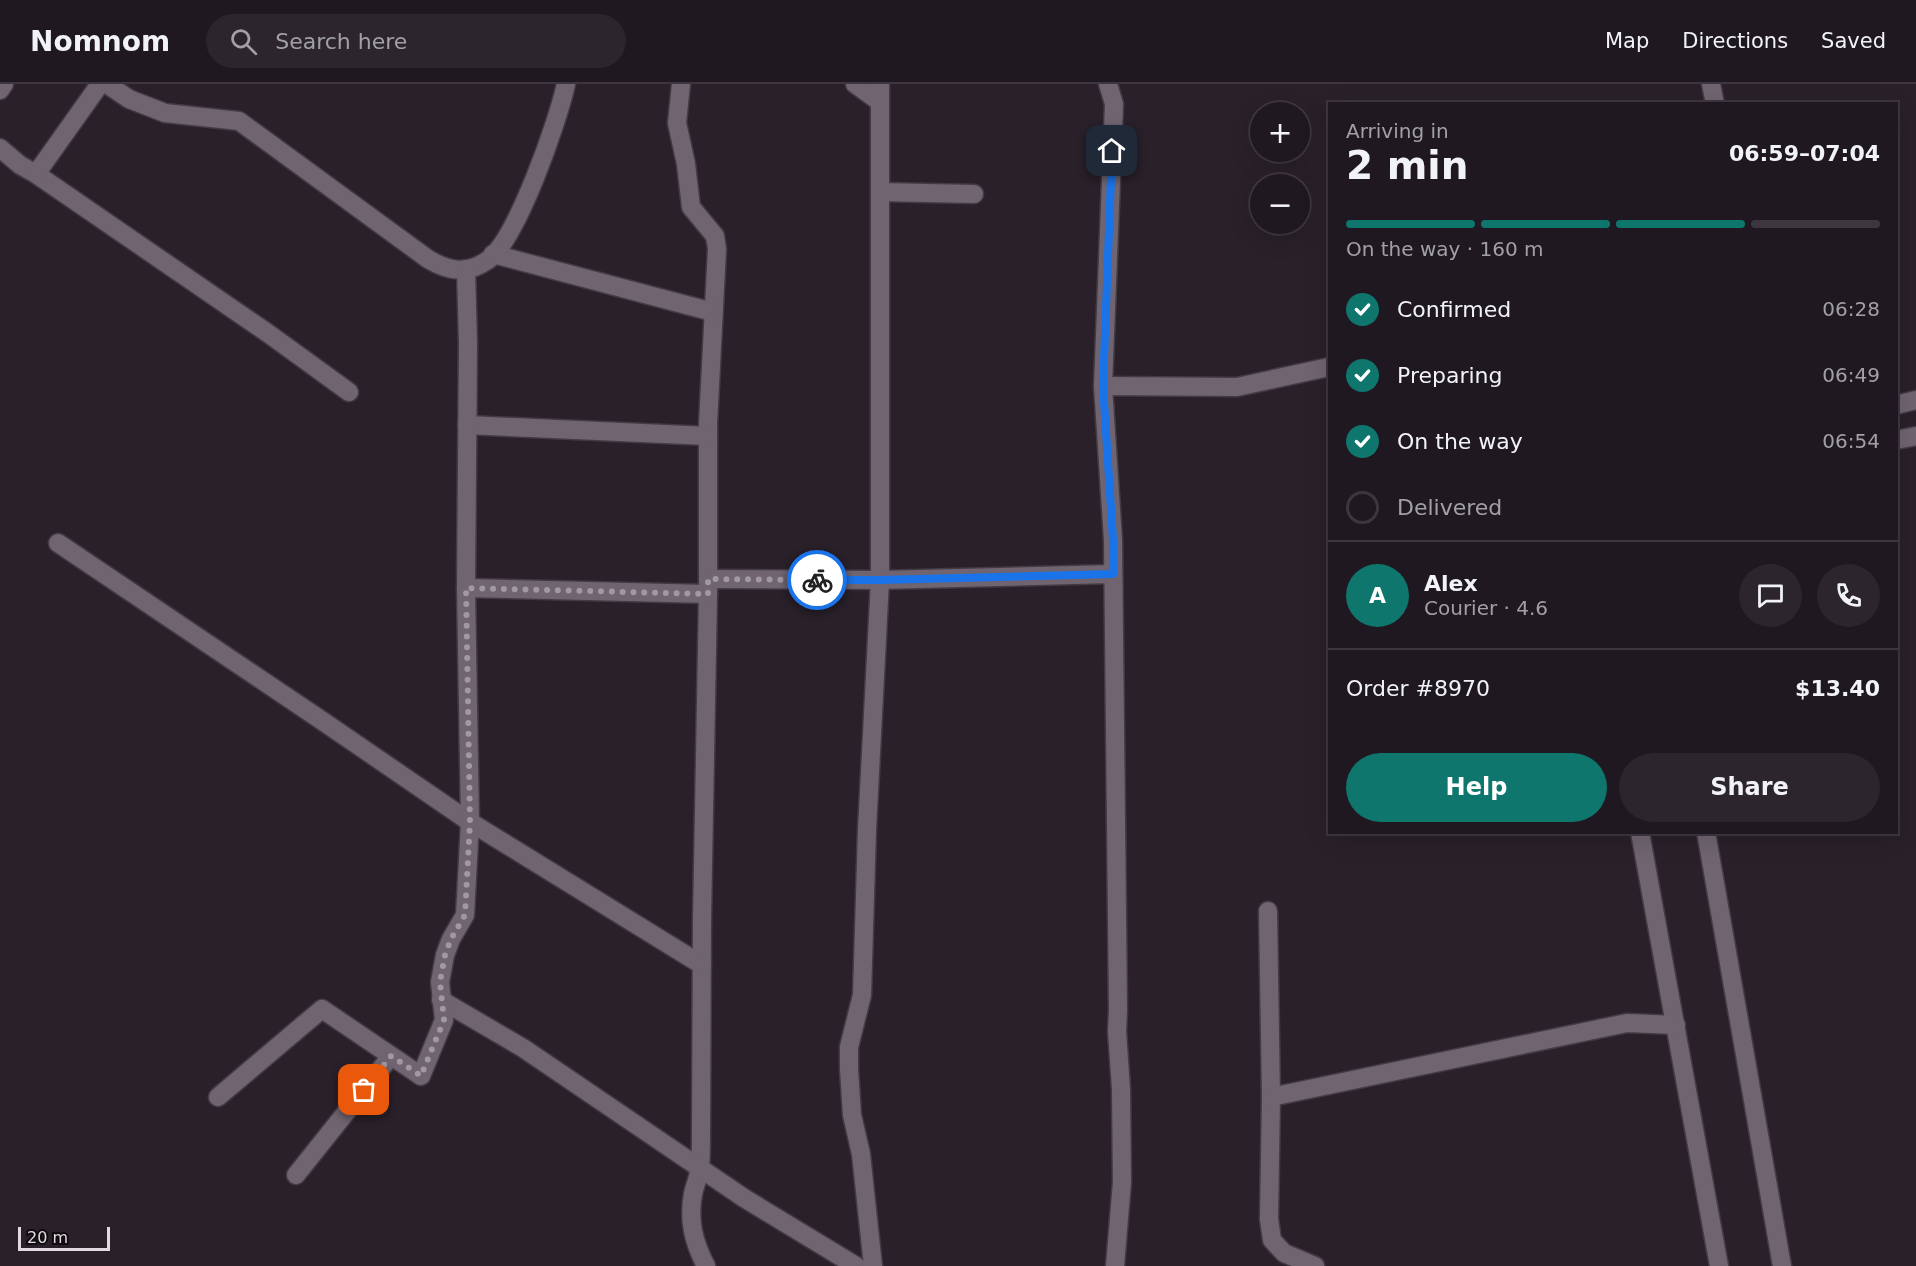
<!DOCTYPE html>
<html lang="en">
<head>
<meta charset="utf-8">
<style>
	body { margin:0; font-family:"DejaVu Sans",sans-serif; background:#2c252d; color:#f1f3f6; height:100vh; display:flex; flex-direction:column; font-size:22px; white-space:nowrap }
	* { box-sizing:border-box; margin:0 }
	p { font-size:20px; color:#a1a0a5 }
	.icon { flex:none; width:33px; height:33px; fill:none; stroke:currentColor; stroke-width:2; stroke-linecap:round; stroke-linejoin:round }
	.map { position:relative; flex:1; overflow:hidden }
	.side { position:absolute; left:1328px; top:18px; width:570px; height:732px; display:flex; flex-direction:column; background:#1f1820; border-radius:0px; box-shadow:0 6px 24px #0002,0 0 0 2px #3c373e }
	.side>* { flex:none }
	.controls { position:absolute; left:1250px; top:18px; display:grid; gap:12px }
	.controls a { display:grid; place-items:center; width:60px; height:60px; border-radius:50%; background:#1f1820; box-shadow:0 6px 24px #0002,0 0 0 2px #3c373e; font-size:30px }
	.scale { position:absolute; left:18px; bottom:15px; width:92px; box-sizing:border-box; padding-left:6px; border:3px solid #e1dae1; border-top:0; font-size:16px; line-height:21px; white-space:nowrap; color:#e1dae1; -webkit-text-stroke:4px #0f0b0f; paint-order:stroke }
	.pin { position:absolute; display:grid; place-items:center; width:51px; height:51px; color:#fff; margin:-26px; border-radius:12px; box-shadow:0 3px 9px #0006 }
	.courier { position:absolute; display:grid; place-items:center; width:60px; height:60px; margin:-30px; border:4px solid #1a73e8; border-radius:50%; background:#fff; color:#222; box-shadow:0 2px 8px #0007 }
	.head em { font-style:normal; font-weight:700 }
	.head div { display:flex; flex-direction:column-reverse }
	.head { display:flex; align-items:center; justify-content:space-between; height:102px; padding:0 18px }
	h1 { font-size:39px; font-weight:700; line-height:45px }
	.bar { display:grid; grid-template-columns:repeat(4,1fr); gap:9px 6px; align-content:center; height:72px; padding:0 18px }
	.bar i { height:8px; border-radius:4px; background:#3c373e }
	.bar .active { background:#0f766e }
	.bar p { grid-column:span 4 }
	.line { display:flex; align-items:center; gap:15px; padding:0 18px; border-top:2px solid #3c373e }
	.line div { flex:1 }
	.round { display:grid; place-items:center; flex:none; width:63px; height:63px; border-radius:32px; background:#2c252d }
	ol { padding:0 18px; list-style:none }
	li { display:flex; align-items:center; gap:18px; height:66px }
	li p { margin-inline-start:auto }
	li .icon { padding:6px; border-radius:50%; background:#0f766e; color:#fff; stroke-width:4 }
	li:last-child { color:#a1a0a5 }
	li i { width:33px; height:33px; border:3px solid #3c373e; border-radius:50% }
	.cta { display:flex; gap:12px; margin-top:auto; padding:12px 18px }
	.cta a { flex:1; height:69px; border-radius:36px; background:#0f766e; color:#fff; font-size:24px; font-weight:700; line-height:69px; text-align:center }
	.cta a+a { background:#2c252d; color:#f1f3f6 }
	header { display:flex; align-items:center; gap:36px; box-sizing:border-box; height:84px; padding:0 30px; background:#1f1820; border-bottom:2px solid #3c373e }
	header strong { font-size:28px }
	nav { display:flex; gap:33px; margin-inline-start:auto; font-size:21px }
	.search { width:420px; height:54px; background:#2c252d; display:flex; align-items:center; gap:15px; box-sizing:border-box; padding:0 21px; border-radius:33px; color:#a1a0a5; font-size:22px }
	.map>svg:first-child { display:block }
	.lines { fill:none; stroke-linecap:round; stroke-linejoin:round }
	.street-casing { stroke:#433b44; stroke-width:21 }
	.street { stroke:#6f6470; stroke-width:18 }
	.done { stroke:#a199a1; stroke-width:6; stroke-dasharray:0 10.8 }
	.route { stroke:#1a73e8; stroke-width:8 }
</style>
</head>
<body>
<header>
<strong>Nomnom</strong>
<div class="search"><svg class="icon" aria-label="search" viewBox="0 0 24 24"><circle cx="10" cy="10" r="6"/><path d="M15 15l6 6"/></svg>Search here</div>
<nav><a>Map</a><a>Directions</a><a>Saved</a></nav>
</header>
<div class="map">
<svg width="1916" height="1182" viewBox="0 0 1916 1182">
	<rect width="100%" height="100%" fill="#29202a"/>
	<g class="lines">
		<defs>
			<g id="street">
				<path d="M 107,0 L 129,15 L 165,29 L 239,37 L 428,175 C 448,187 467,191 488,176 C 517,155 558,37 566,0"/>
				<path d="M 681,0 L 677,39 L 686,80 L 691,123 L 715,152 L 717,165 L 708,340 L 708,510 L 702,836 L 701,1050 C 701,1061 701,1072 700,1083 C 699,1092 695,1101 693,1110 C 688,1137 694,1159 706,1182"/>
				<polyline points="855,0 880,18"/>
				<polyline points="1108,0 1114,20 1103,302 1113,456 1118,926 1117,947 1121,1005 1122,1098 1115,1182"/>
				<polyline points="1711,0 1715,20"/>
				<polyline points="0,6 4,0"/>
				<polyline points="0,64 20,81 36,90 269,250 349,308"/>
				<polyline points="36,90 100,0"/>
				<polyline points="880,108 974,110"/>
				<polyline points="493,170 713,228"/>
				<polyline points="1103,302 1237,303 1329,283"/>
				<polyline points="1896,321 1916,316"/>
				<polyline points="467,341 708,352"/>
				<polyline points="1896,356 1916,352"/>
				<polyline points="58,459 324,638 470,738 702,881"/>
				<polyline points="708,495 880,496 1113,490"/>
				<polyline points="466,504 708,510"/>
				<polyline points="1640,748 1719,1182"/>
				<polyline points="1706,748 1782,1182"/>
				<polyline points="1268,827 1271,1013 1269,1135 1272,1156 1284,1169 1315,1182"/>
				<polyline points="441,916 523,964 744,1114 856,1182"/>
				<polyline points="218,1013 322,925 421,992 444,936 440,898 445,871 451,855 465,831 470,738 466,504 468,260 466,185"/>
				<polyline points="1271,1013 1627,939 1676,941"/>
				<polyline points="296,1091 391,972"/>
				<polyline points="873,1182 861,1070 852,1031 849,985 849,963 862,911 867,746 880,496 880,0"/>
			</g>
		</defs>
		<use href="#street" class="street-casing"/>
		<use href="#street" class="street"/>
	</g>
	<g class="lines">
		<polyline class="done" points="364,1006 391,972 421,992 444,936 440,898 445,871 451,855 465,831 470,738 466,504 708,510 708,495 817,496"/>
		<polyline class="route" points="817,496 880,496 1113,490 1113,456 1103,302 1112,67"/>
	</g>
</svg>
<div class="controls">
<a>+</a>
<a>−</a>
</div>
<div class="scale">20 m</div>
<div class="pin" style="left:364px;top:1006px;background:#ea580c"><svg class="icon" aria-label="bag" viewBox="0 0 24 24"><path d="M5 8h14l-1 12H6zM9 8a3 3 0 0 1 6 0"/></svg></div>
<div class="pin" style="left:1112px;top:67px;background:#1f2937"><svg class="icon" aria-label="home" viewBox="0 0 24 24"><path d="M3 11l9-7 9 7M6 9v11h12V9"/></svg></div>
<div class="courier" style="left:817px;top:496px"><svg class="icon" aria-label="bike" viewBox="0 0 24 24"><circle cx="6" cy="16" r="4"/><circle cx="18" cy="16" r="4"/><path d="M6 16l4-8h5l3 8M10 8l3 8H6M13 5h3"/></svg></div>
<section class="side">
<div class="head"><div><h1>2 min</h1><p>Arriving in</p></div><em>06:59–07:04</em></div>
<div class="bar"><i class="active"></i><i class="active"></i><i class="active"></i><i></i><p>On the way · 160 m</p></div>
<ol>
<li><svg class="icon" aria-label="check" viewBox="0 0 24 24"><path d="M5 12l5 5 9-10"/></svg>Confirmed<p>06:28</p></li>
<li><svg class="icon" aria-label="check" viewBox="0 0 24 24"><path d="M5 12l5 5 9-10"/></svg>Preparing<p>06:49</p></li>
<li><svg class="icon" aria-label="check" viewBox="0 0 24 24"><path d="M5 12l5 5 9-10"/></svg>On the way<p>06:54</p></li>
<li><i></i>Delivered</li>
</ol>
<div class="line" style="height:108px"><b class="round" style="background:#0f766e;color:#fff">A</b><div><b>Alex</b><p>Courier · 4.6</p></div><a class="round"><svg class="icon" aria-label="chat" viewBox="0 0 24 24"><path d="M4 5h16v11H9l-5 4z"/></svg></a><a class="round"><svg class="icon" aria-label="phone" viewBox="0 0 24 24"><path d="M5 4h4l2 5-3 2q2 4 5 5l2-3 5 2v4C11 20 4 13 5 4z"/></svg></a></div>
<div class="line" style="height:78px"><div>Order #8970</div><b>$13.40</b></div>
<div class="cta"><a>Help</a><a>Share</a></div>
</section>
</div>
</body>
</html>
